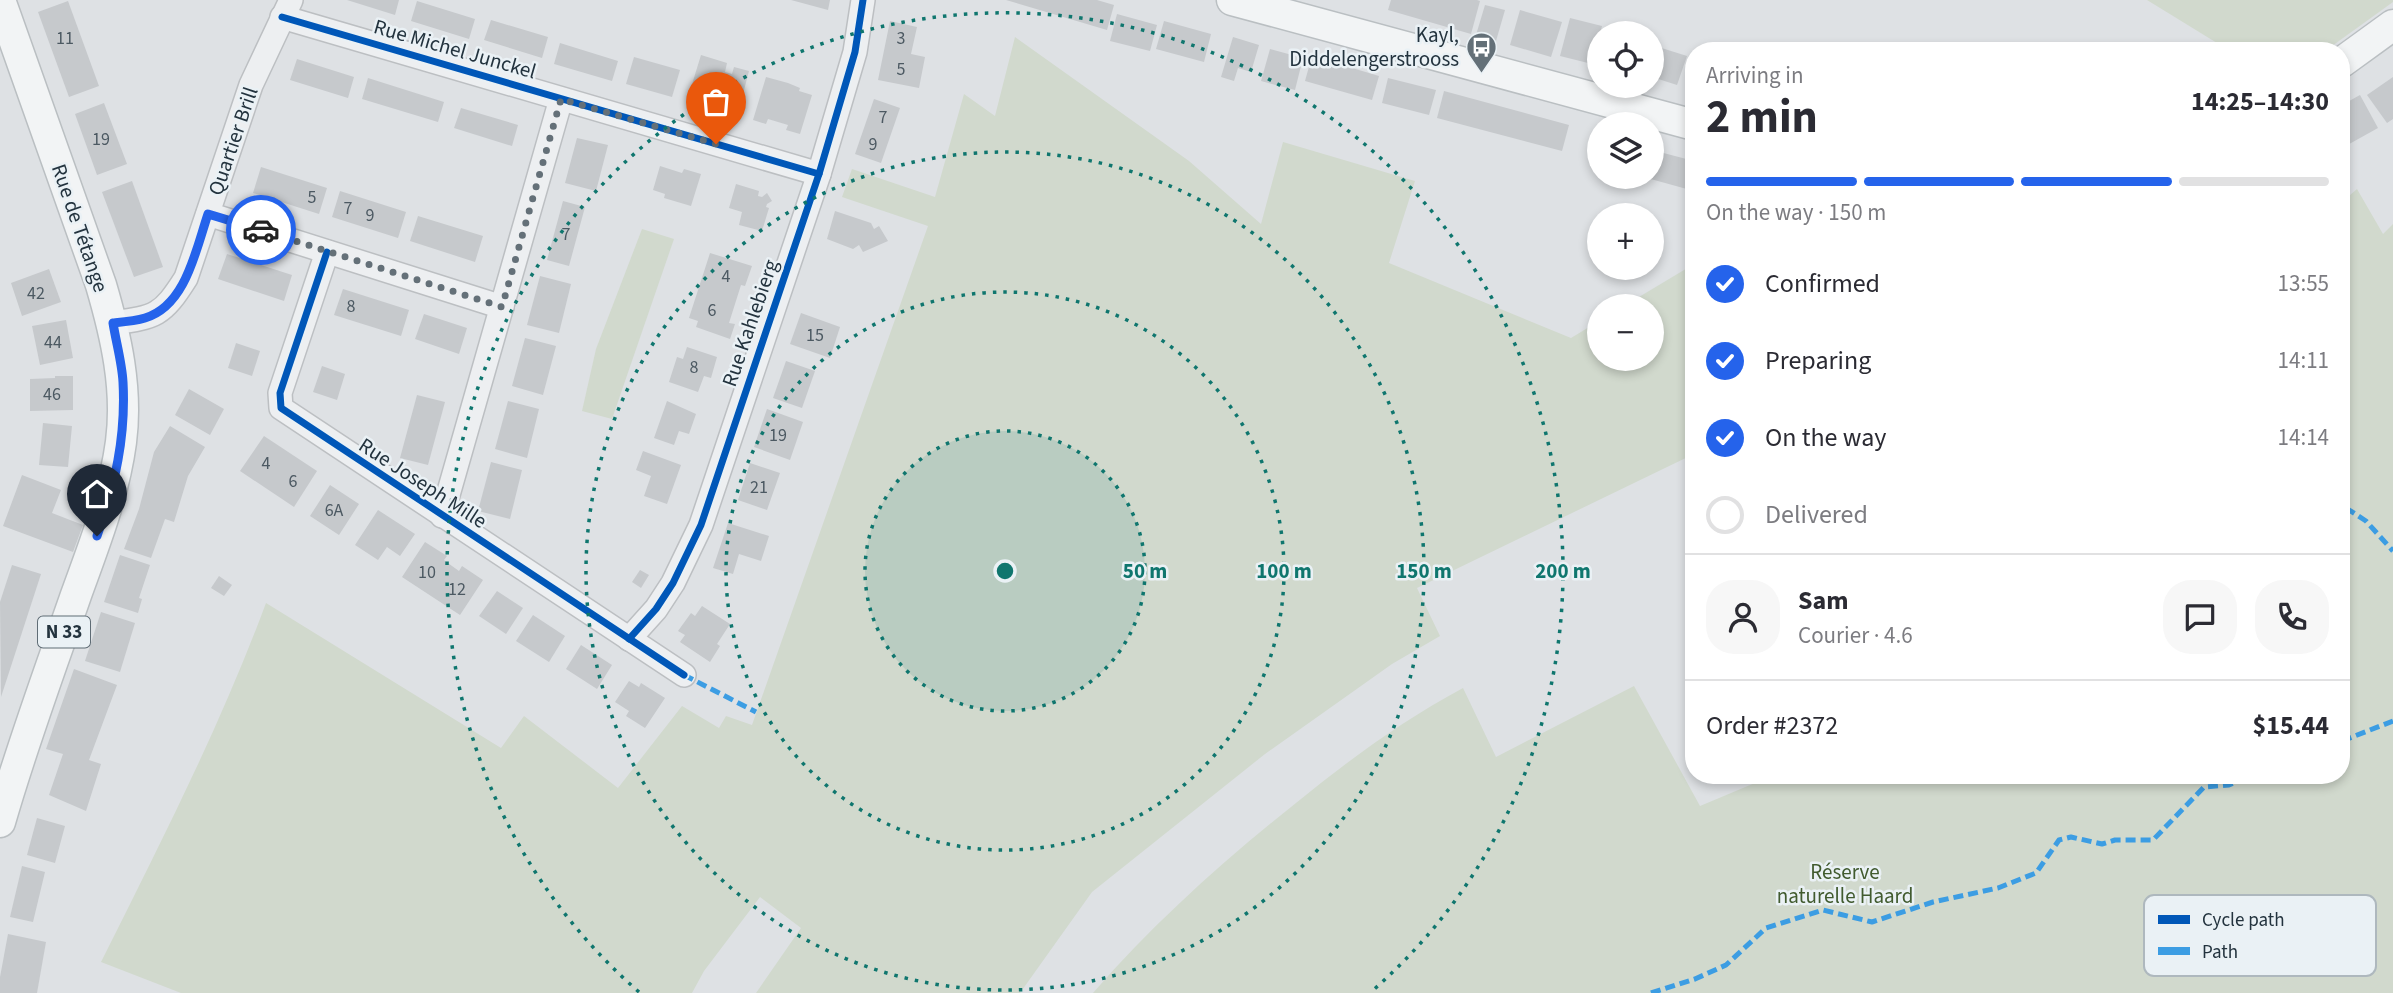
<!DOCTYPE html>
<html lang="en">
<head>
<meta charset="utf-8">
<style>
	body { margin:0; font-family:"Source Sans 3",sans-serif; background:#f7f7f7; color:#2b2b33; height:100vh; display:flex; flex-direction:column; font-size:26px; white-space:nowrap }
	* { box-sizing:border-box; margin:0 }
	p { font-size:23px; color:#7c7c81 }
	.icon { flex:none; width:38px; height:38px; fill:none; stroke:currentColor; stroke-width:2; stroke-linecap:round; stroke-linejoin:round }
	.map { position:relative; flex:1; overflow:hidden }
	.sheet { position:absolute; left:1685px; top:42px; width:665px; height:742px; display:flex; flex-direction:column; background:#fff; border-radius:28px; box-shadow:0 4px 10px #0003 }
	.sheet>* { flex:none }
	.controls { position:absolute; left:1587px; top:21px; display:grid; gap:14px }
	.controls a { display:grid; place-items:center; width:77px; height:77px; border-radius:50%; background:#fff; box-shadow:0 4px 10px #0003; font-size:35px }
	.pin { position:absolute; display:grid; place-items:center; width:60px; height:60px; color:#fff; margin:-72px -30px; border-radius:50% 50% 50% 0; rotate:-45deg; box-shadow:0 0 7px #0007 }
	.pin .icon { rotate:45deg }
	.courier { position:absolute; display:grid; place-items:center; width:70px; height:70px; margin:-35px; border:5px solid #2563eb; border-radius:50%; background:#fff; color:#222; box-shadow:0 2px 9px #0007 }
	.summary em { font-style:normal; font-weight:700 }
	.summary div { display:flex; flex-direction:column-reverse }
	.summary { display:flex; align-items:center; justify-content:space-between; height:119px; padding:0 21px }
	h1 { font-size:46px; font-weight:700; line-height:52px }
	.bar { display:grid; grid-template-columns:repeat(4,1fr); gap:10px 7px; align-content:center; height:84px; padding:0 21px }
	.bar i { height:9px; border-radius:5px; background:#e1e1e2 }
	.bar .selected { background:#2563eb }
	.bar p { grid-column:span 4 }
	.line { display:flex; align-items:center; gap:18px; padding:0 21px; border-top:2px solid #e1e1e2 }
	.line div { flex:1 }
	.round { display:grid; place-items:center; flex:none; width:74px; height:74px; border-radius:28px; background:#f7f7f7 }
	ol { padding:0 21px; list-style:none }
	li { display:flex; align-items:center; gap:21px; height:77px }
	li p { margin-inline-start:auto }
	li .icon { padding:7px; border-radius:50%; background:#2563eb; color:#fff; stroke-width:4 }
	li:last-child { color:#7c7c81 }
	li i { width:38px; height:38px; border:4px solid #e1e1e2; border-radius:50% }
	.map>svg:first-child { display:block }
	.green { fill:#d1d9cd }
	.building { fill:#c6c9cc }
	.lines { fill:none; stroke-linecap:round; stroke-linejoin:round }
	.minor-casing { stroke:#bcbfc2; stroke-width:26 }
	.major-casing { stroke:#babfc2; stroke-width:33 }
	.minor { stroke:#edeff1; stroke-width:23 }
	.major { stroke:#f2f4f5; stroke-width:30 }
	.quiet { stroke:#3c9de3; stroke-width:5; stroke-dasharray:10 5; stroke-linecap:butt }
	.cycleway-casing { stroke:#eaf1f5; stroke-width:11 }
	.cycleway { stroke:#0057b8; stroke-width:7 }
	.done { stroke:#647078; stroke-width:7; stroke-dasharray:0 12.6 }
	.route { stroke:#2563eb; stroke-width:9 }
	.ring { fill:none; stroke:#0f766e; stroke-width:3.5; stroke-dasharray:3.5 7 }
	.labels { text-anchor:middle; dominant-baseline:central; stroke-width:5; stroke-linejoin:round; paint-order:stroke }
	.number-label { font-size:18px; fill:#4c5962 }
	.shield { fill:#eaf1f5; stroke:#5f6c75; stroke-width:2 }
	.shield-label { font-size:19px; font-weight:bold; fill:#23333e }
	.poi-label { font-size:21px; fill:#23333e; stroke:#eaf1f5; text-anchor:end }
	.street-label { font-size:21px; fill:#23333e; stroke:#eaf1f5 }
	.park-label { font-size:21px; fill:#415b2f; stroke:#eaf1f5 }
	.key { fill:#eaf1f5; stroke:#aeb8be; stroke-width:2 }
	.key-label { font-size:19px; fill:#23333e }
	.centre { fill:#0f766e; stroke:#eaf1f5; stroke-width:3.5 }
	.ring-label { font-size:21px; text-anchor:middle; font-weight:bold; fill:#0f766e; stroke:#eaf1f5; stroke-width:5; stroke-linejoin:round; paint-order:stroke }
</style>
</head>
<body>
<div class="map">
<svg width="2393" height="993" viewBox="0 0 2393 993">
	<rect width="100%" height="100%" fill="#dee1e4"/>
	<g class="green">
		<polygon points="2147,0 2393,0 2393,2 2325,51 2230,51"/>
		<path d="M 1015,37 L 1189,161 L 1261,224 L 1283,142 L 1415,181 L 1389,263 L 1571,338 L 1599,321 L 1600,359 L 1652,359 L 1652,306 L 1624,306 L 1689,267 L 1694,272 L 1694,454 L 1417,588 L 1440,636 L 1392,664 L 1265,754 L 1092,892 L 1020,993 L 756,993 L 801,928 L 760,897 L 704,971 L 692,993 L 181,993 L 101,962 C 160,844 220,727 266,603 L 501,748 L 524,716 L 618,788 L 682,706 L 719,728 L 726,716 L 752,725 L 928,226 L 842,197 L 852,169 L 935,197 L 964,94 L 995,116 Z"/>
		<path d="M 2357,189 L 2383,234 L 2393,224 L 2393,993 L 1093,993 C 1154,923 1223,861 1296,803 C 1350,759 1402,721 1463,688 L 1496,757 L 1634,686 L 1700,806 L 1774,775 L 2342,775 L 2342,202 Z"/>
		<polygon points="642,229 674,239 612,419 582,411 596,349"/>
	</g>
	<g class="building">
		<polygon points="347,0 399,0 395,15"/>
		<polygon points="791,0 830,0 828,10"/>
		<polygon points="1006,0 1097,0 1114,5 1107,30"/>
		<polygon points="1391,0 1477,0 1480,1 1471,34 1388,10"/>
		<polygon points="68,1 99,86 69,97 38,12"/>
		<polygon points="417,1 475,19 469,39 411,21"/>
		<polygon points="1485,5 1505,10 1496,41 1476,35"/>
		<polygon points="1520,10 1562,22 1551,57 1510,45"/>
		<polygon points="1117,14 1157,25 1150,51 1110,41"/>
		<polygon points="1570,18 1602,26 1592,64 1560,56"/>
		<polygon points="491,20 548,37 542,58 484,40"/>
		<polygon points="890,21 917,27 911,54 925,57 919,88 878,80"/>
		<polygon points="1164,21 1211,34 1204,62 1156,49"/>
		<polygon points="1619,24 1646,33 1616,33"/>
		<polygon points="1233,37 1259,45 1251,72 1238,68 1234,81 1221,77"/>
		<polygon points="560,43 618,61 612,81 554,64"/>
		<polygon points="1652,45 1687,56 1677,85 1652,77"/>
		<polygon points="1270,49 1303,58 1295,90 1261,81"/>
		<polygon points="701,55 727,63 725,72 732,74 734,67 749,71 739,109 689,94"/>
		<polygon points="1312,56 1379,76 1372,100 1305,81"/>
		<polygon points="634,57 680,70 672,97 626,84"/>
		<polygon points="297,59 354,77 348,98 290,80"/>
		<polygon points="766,77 788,83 800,88 799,91 812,95 800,134 786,130 788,125 768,119 766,124 753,120"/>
		<polygon points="2393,77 2393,119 2387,123 2367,95"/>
		<polygon points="368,78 444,102 438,122 362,99"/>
		<polygon points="1388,78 1436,90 1429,115 1382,103"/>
		<polygon points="1444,91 1569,125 1562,151 1437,118"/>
		<polygon points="2360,95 2378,128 2342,148 2342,105"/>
		<polygon points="874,99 900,108 881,163 855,154"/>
		<polygon points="104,103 127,164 97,175 75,114"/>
		<polygon points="461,108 518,125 512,146 454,128"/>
		<polygon points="577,138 608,145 596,191 565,183"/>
		<polygon points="1652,150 1694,161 1694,191 1647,178 1652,177"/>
		<polygon points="660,166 682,173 684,169 701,174 691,206 664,198 665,194 653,190"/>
		<polygon points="261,167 327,188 319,214 253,193"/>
		<polygon points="132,181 163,267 134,277 102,192"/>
		<polygon points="736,184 759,191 758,196 762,197 767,193 772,201 767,204 766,207 769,208 762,231 739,225 742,212 729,208"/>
		<polygon points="340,191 406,212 398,238 332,217"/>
		<polygon points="563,201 585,207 569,266 547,260"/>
		<polygon points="835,211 871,223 874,229 879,226 888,241 863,252 859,245 853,249 827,239"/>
		<polygon points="418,216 483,236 475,262 410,241"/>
		<polygon points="710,253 752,266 745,286 741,285 729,323 735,324 730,339 696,327 698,321 689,318"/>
		<polygon points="227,254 292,275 284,301 218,279"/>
		<polygon points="49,269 61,302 22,316 11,283"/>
		<polygon points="540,276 571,284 559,333 527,325"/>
		<polygon points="343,289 409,310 401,336 334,315"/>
		<polygon points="801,313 840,327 830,358 790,344"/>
		<polygon points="424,314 467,328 459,354 415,339"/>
		<polygon points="66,320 73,358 40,365 32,326"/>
		<polygon points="525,338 556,346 543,395 512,386"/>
		<polygon points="236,343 260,351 252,376 228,368"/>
		<polygon points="687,347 717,357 711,378 704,376 698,392 669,382 677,357 683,359"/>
		<polygon points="786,361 815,371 802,408 773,398"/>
		<polygon points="322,366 345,374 337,400 313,392"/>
		<polygon points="55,376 73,376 73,410 30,411 30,379 55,378"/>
		<polygon points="189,389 224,409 210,435 175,415"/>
		<polygon points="417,395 445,402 428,465 400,458"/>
		<polygon points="508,401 539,409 527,458 495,449"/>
		<polygon points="667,401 696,414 689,434 679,431 674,445 654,438"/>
		<polygon points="767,409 803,422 790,460 754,447"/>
		<polygon points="43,423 72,426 68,467 39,465"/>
		<polygon points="170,426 205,447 188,476 174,522 165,519 151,558 124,549 139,509 154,452"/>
		<polygon points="264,436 317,471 294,507 240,471"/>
		<polygon points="643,451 681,465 667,504 644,496 651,476 636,470"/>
		<polygon points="491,462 522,470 510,519 478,511"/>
		<polygon points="750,463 780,473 767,510 738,500"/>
		<polygon points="22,475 61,490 52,513 83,525 73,552 3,526"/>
		<polygon points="330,485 359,504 339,535 310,516"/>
		<polygon points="378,510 415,534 400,556 387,547 378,560 355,545"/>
		<polygon points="728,523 769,536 761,561 739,554 733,574 713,568"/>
		<polygon points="425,542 447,556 444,560 452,566 459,571 462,566 483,580 460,615 402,577"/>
		<polygon points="120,555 150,565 139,598 142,599 138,613 104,602"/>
		<polygon points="12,565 41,574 1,697 0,602"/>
		<polygon points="640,570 649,575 641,588 632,582"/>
		<polygon points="219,576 232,585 224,596 211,588"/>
		<polygon points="497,591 523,608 506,634 479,616"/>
		<polygon points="702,606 730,624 717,644 720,646 710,662 680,642 685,635 678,631 691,613 695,616"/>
		<polygon points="101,612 135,623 120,672 85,661"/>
		<polygon points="533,615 565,636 549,662 516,641"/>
		<polygon points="581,645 612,665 597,689 566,669"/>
		<polygon points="74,669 117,685 89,760 101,764 86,811 49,795 63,754 46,749"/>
		<polygon points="629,681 639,687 641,683 665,698 645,728 626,716 629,711 615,702"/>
		<polygon points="37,818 65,826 55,863 27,855"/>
		<polygon points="22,866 45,872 33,922 10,917"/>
		<polygon points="8,934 46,942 37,993 0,993 0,977"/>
	</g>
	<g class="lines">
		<defs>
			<g id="minor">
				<polyline points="282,17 819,174"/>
				<polyline points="208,214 502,307"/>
				<polyline points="327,252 280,393 281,408 684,675"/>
				<path d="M 113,323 C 156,317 162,316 186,278 L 251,85 L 291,0"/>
				<polyline points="442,516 561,99"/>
				<polyline points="629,639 656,609 673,583 701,525 819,174 855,52 863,0"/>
			</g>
			<g id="major">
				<polyline points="1232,0 1694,125"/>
				<polyline points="2342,62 2393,25"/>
				<path d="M 0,822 C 22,745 50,670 76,595 C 94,545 114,495 121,442 C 128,389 116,336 101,285 L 0,0"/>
			</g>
		</defs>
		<use href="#minor" class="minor-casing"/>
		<use href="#major" class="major-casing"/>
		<use href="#minor" class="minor"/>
		<use href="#major" class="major"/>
		<g class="quiet">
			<polyline points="2346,508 2366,521 2393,551"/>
			<polyline points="684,675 756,712"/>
			<polyline points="2342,741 2393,721"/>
			<polyline points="1651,993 1695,979 1726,965 1766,928 1823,910 1872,922 1933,902 1998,888 2036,873 2059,840 2071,837 2102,844 2115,840 2153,840 2204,787 2229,785 2254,775"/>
		</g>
		<defs>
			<g id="cycleway">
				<polyline points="282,17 819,174"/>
				<polyline points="327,252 280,393 281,408 684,675"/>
				<polyline points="629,639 656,609 673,583 701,525 819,174 855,52 863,0"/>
			</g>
		</defs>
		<use href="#cycleway" class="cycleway-casing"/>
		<use href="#cycleway" class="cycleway"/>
	</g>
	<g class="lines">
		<polyline class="done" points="261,230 502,307 561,99 716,144"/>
		<path class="route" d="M 97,536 C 115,485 126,437 123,382 C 122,363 116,342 113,323 C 123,322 135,321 145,318 C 186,306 196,249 208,214 L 261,230"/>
	</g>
	<circle cx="1005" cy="571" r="140" fill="#0f766e" fill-opacity=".12"/>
	<g class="ring">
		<circle cx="1005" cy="571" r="140"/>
		<circle cx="1005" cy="571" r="279"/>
		<circle cx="1005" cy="571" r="419"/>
		<path d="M639 992A558 558 0 1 1 1371 992"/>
	</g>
	<defs>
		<symbol id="bus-pin" viewBox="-11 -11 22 30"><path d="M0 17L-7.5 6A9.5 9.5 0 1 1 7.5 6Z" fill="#647078" stroke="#eaf1f5"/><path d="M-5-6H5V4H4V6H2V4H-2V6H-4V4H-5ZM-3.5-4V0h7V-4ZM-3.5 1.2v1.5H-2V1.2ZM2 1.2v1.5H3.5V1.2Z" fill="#fff"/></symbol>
	</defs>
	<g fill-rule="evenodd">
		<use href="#bus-pin" x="1464" y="30" width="35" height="47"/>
	</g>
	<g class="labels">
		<g class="number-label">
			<text x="65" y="38">11</text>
			<text x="901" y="38">3</text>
			<text x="901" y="69">5</text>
			<text x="883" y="117">7</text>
			<text x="101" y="139">19</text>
			<text x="873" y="144">9</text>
			<text x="312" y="197">5</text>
			<text x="348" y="208">7</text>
			<text x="370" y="215">9</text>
			<text x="566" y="234">7</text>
			<text x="726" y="276">4</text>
			<text x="36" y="293">42</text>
			<text x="351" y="306">8</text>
			<text x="712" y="310">6</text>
			<text x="815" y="335">15</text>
			<text x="53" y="342">44</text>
			<text x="694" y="367">8</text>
			<text x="52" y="394">46</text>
			<text x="778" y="435">19</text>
			<text x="266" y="463">4</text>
			<text x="293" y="481">6</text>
			<text x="759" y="487">21</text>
			<text x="334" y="510">6A</text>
			<text x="427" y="572">10</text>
			<text x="457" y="589">12</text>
		</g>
		<rect class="shield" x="38" y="616.5" width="52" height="31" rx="5"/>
		<g class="shield-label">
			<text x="64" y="632">N 33</text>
		</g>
		<g class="poi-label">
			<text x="1459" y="35">Kayl,<tspan x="1459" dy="24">Diddelengerstrooss</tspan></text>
		</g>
		<g class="street-label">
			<text transform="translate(455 49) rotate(16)">Rue Michel Junckel</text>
			<text transform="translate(233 141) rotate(-71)">Quartier Brill</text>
			<text transform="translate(80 228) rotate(71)">Rue de Tétange</text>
			<text transform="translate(750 323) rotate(-71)">Rue Kahlebierg</text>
			<text transform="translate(423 483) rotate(33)">Rue Joseph Mille</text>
		</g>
		<g class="park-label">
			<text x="1845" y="872">Réserve<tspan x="1845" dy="24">naturelle Haard</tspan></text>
		</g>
	</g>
	<rect x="2144" y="895" width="232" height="81" rx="10" class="key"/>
	<rect x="2158" y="915" width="32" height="9" fill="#0057b8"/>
	<rect x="2158" y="947" width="32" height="8" fill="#3c9de3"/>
	<g class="key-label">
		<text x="2202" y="926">Cycle path</text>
		<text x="2202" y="958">Path</text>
	</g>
	<circle cx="1005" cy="571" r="10" class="centre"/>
	<g class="ring-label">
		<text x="1145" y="578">50 m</text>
		<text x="1284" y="578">100 m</text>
		<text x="1424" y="578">150 m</text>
		<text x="1563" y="578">200 m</text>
	</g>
</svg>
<div class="controls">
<a><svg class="icon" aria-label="locate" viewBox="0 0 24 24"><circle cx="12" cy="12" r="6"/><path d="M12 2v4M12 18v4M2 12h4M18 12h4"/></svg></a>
<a><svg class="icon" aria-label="layers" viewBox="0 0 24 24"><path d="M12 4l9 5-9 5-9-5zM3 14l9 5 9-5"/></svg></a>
<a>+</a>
<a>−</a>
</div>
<div class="pin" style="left:716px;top:144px;background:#ea580c"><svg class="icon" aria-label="bag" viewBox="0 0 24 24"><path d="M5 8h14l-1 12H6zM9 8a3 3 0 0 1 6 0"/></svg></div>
<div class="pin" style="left:97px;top:536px;background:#1f2937"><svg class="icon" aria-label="home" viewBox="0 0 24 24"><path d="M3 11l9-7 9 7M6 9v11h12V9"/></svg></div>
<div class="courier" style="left:261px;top:230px"><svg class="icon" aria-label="car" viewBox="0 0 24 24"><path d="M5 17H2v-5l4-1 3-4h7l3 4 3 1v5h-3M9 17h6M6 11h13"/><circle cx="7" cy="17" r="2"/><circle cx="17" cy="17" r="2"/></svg></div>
<section class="sheet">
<div class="summary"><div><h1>2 min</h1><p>Arriving in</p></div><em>14:25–14:30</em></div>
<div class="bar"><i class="selected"></i><i class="selected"></i><i class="selected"></i><i></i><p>On the way · 150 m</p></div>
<ol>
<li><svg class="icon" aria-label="check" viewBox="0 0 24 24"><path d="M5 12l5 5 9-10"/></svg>Confirmed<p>13:55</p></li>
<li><svg class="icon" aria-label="check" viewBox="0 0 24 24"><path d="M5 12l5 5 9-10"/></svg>Preparing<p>14:11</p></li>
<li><svg class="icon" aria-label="check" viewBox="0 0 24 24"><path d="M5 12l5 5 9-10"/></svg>On the way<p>14:14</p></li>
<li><i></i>Delivered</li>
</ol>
<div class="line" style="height:126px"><a class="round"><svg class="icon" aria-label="person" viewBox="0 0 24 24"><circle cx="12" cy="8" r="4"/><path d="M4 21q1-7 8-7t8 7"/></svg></a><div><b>Sam</b><p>Courier · 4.6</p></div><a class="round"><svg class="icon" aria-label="chat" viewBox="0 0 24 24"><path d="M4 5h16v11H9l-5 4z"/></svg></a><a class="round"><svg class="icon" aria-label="phone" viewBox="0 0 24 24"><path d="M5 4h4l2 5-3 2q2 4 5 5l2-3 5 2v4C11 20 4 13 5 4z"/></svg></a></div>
<div class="line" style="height:91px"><div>Order #2372</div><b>$15.44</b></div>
</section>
</div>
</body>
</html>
